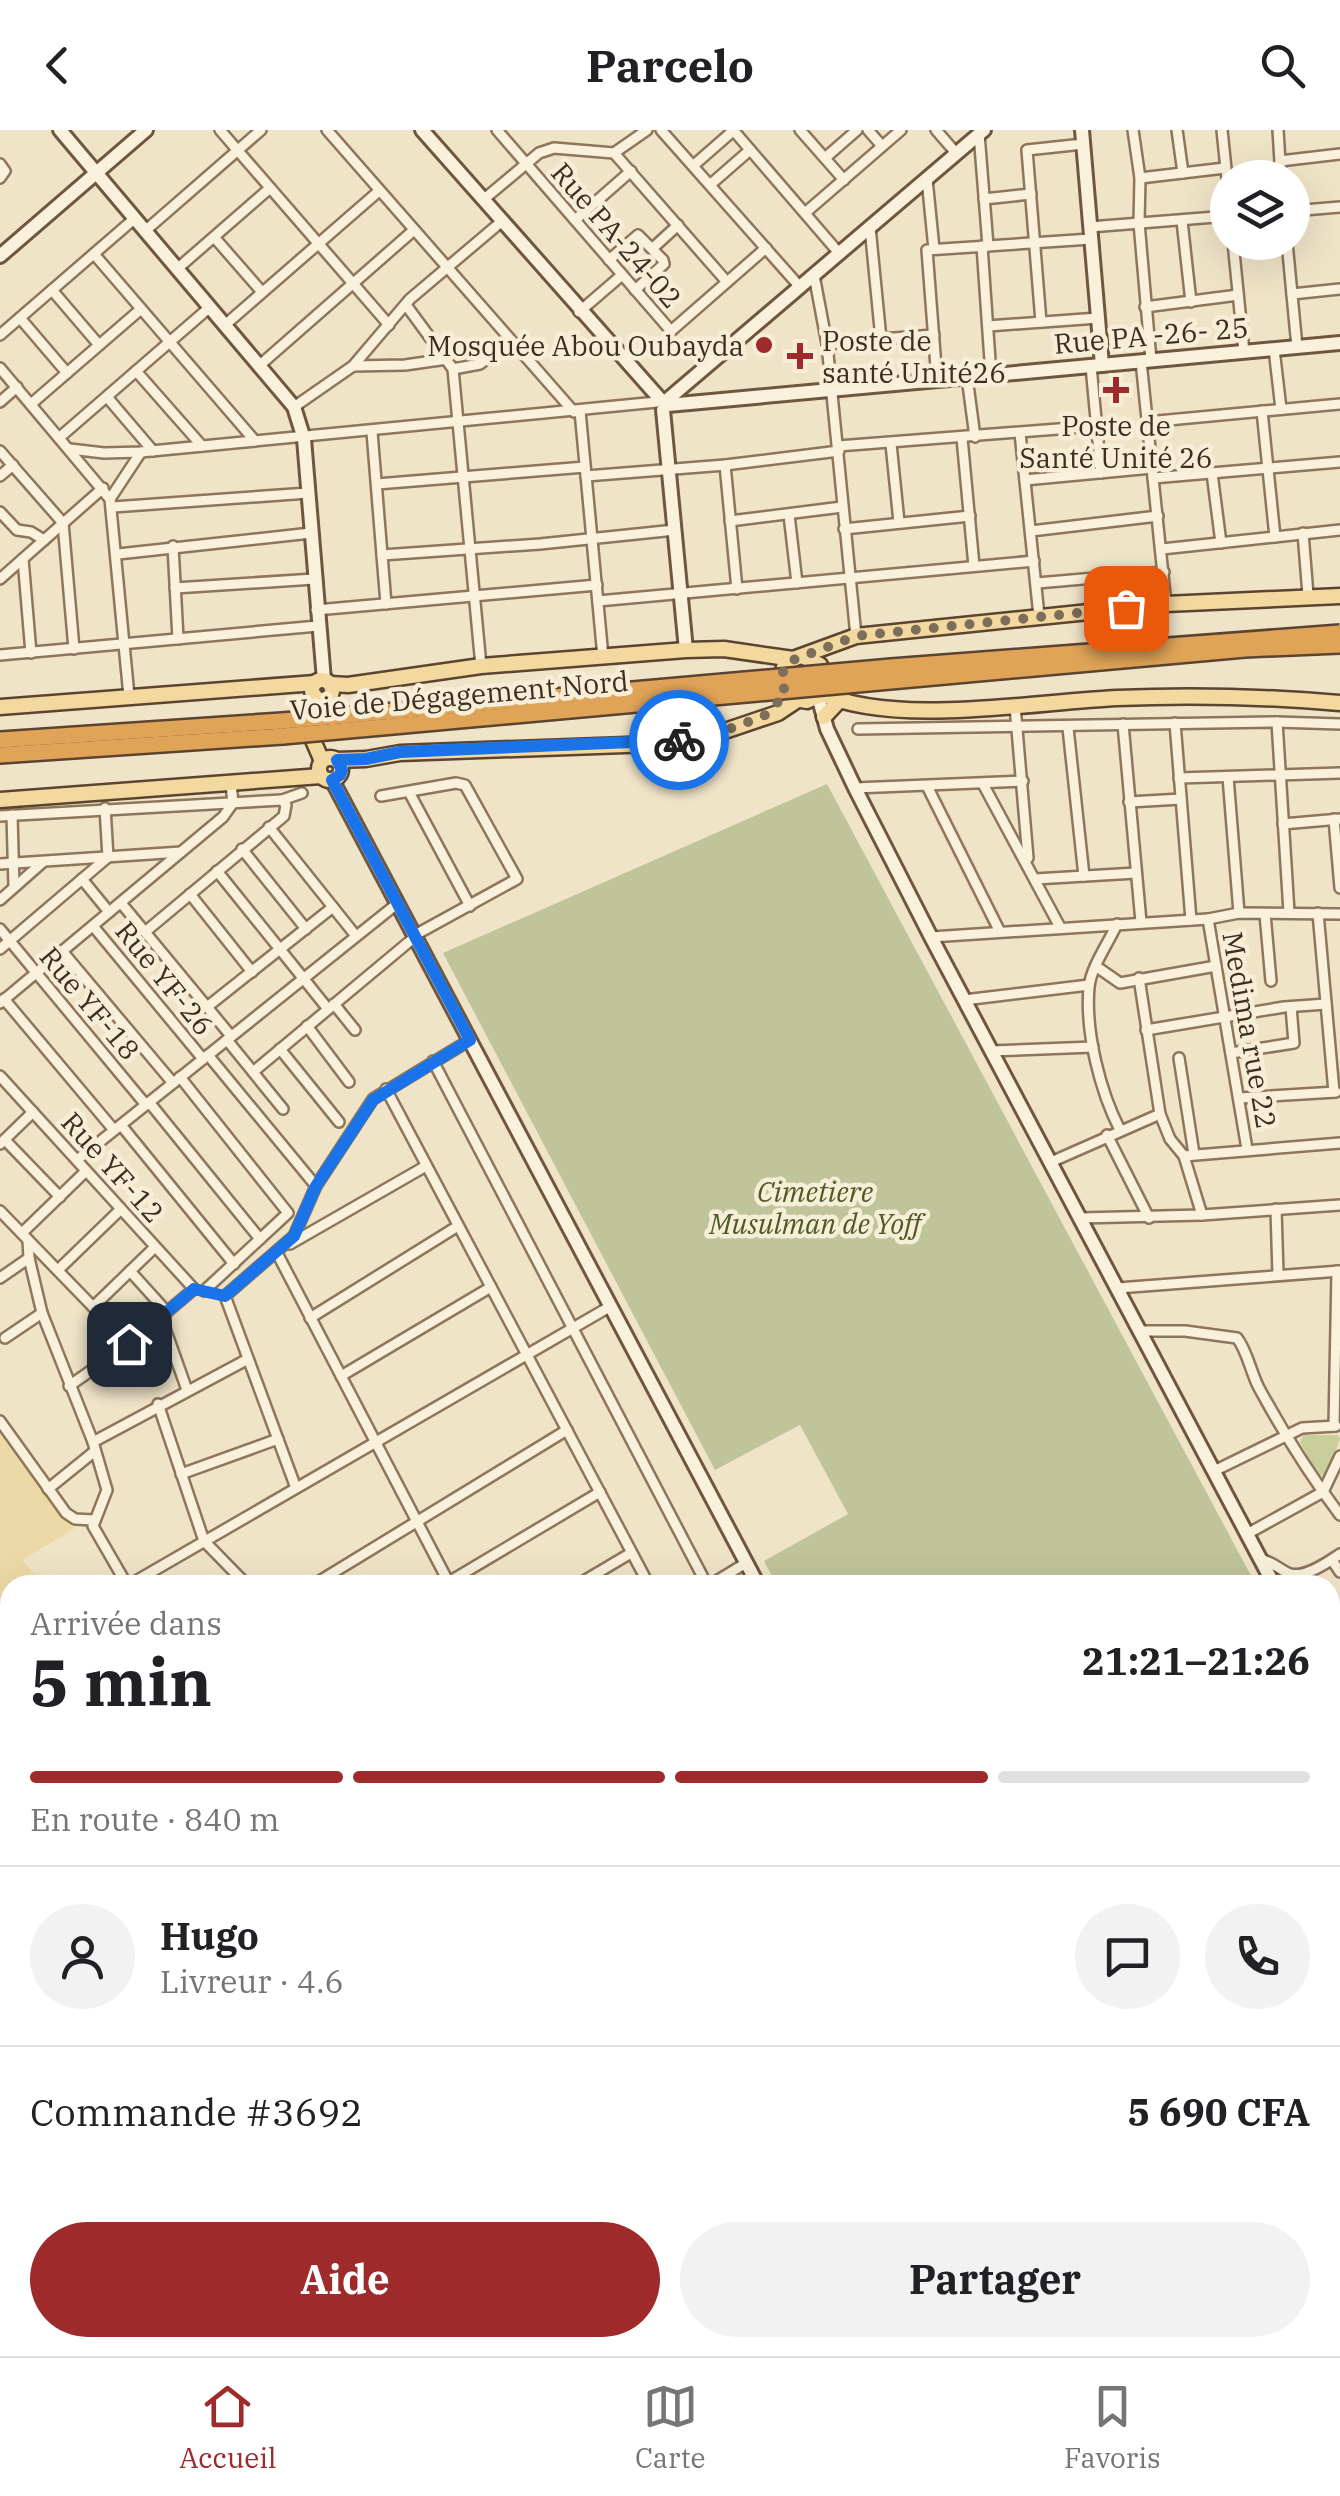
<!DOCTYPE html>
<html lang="fr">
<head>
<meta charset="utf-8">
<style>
	body { margin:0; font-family:"IBM Plex Serif",serif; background:#f2f2f2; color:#202124; height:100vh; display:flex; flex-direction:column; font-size:38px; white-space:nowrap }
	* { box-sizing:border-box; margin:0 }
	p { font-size:32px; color:#757577 }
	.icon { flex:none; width:55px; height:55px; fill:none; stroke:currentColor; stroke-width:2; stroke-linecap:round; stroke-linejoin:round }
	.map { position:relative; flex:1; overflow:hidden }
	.side { position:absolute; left:0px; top:1445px; width:1340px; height:782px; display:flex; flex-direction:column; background:#fff; border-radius:30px 30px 0 0; box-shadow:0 10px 40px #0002 }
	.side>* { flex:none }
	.buttons { position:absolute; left:1210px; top:30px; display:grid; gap:20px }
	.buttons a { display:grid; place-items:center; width:100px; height:100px; border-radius:50%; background:#fff; box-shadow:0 10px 40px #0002; font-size:50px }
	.pin { position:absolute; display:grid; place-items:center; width:85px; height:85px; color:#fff; margin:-42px; border-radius:20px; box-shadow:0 5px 15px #0006 }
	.courier { position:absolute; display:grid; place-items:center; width:100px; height:100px; margin:-50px; border:8px solid #1a73e8; border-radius:50%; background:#fff; color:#222; box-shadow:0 2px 12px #0007 }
	.headline em { font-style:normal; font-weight:800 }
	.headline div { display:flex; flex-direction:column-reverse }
	.headline { display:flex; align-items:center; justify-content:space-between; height:170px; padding:0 30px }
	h1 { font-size:65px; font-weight:800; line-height:75px }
	.bar { display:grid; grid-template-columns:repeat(4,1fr); gap:15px 10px; align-content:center; height:120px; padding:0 30px }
	.bar i { height:12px; border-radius:8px; background:#e0e0e0 }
	.bar .current { background:#9e2a2b }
	.bar p { grid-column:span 4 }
	.line { display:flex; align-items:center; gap:25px; padding:0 30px; border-top:2px solid #e0e0e0 }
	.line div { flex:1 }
	.round { display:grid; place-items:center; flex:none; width:105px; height:105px; border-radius:52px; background:#f2f2f2 }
	.action { display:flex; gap:20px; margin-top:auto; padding:20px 30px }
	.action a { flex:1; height:115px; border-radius:60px; background:#9e2a2b; color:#fff; font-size:40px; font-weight:800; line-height:115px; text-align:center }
	.action a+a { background:#f2f2f2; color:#202124 }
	header { display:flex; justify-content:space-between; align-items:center; height:130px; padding:0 30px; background:#fff; font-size:45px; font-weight:800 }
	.tabs { display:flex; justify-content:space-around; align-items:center; height:140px; border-top:2px solid #e0e0e0; background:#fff; font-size:28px; color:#757577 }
	.tabs a { display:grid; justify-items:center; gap:5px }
	.tabs .current { color:#9e2a2b }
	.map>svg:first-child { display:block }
	.green { fill:#c9cf9b }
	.sand { fill:#ecd9a5 }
	.cemetery { fill:#bfc49a }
	.water { fill:#a9c4bc; stroke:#6f938a; stroke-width:2.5 }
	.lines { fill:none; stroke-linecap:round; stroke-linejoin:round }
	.street-casing { stroke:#8d765c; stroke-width:14 }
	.secondary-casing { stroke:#6f573f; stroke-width:18 }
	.primary-casing { stroke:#5b4430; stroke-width:19 }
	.highway-casing { stroke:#5b4430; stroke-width:20 }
	.street { stroke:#faf1dc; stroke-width:9 }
	.secondary { stroke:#faf1dc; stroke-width:12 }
	.primary { stroke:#f3d9a0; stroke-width:14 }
	.highway { stroke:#e0a458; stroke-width:15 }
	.highway-bridge-casing { stroke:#5b4430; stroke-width:20; stroke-linecap:butt }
	.highway-bridge { stroke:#e0a458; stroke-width:15 }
	.done { stroke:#7c6e5b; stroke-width:10; stroke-dasharray:0 18 }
	.route { stroke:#1a73e8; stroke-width:12 }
	.poi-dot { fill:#9e2a2b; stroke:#f7eed8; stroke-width:4 }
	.labels { text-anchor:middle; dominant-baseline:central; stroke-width:9; stroke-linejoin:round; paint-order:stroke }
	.street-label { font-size:28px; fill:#3d2e20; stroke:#f7eed8 }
	.poi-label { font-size:28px; fill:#3d2e20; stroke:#f7eed8; text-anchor:start }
	.park-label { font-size:28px; font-style:italic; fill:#4d5a26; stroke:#f7eed8 }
</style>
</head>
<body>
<header><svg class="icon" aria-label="back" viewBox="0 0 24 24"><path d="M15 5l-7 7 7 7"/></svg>Parcelo<svg class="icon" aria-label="search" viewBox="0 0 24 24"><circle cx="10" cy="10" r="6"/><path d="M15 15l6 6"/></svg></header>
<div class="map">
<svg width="1340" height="2226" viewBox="0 0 1340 2226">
	<rect width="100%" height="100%" fill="#f0e4c8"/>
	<polygon class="green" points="1303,1305 1338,1305 1340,1309 1326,1346 1319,1345 1300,1313"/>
	<polygon class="sand" points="0,1294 74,1399 22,1430 44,1455 10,1455 10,1486 0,1476"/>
	<polygon class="cemetery" points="827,654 1256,1455 777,1455 764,1431 848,1384 800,1295 715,1340 443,823"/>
	<polygon class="water" points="0,1476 10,1486 10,2218 626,2218 632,2226 0,2226"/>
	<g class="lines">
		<defs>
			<g id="street">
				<polyline points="220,0 389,195"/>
				<polyline points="327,0 574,282"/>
				<polyline points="497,0 671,201 766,118"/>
				<polyline points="661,0 800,157"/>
				<polyline points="800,0 844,50"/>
				<polyline points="868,0 882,16"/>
				<polyline points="936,0 956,23"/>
				<polyline points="1133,0 1140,48 1139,93 1151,230"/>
				<polyline points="1177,0 1183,43"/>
				<polyline points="1222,0 1228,58"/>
				<polyline points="1278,0 1281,48"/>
				<polyline points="734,1 839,123"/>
				<polyline points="979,4 988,116"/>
				<polyline points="614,23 727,152"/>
				<polyline points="825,28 857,0"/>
				<polyline points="1280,31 1340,24"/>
				<polyline points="0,34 5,41 0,48"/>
				<polyline points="694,35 734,0"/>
				<polyline points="1140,48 1225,38"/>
				<polyline points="927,49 934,119"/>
				<polyline points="711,54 750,20"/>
				<polyline points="984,69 1031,64"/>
				<polyline points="483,70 539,23 554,18 614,23 647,0"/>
				<polyline points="1292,81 1340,77"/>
				<polyline points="805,83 901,0"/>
				<polyline points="575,90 631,41"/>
				<polyline points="1182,91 1191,172"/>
				<polyline points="1090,97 1228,86"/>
				<polyline points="145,101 261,0"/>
				<polyline points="214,107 262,162"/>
				<polyline points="1233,112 1244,222"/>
				<polyline points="1287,112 1297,217"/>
				<polyline points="982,116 991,245"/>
				<polyline points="653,118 678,95"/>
				<polyline points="94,124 255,311"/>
				<polyline points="609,130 638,105 663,130 664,134 635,160"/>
				<polyline points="177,139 270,58"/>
				<polyline points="814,145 827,214 856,506"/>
				<polyline points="52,160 99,215"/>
				<polyline points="1292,164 1340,159"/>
				<polyline points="406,175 453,239 481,536"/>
				<polyline points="1145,177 1238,165"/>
				<polyline points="579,182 622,145"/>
				<polyline points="20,188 67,243"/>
				<polyline points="1041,192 1027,20 1083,14"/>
				<polyline points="225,195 379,61"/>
				<polyline points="988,196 1098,188"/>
				<polyline points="0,205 134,89"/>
				<polyline points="881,209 934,205"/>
				<polyline points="827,214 881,209 870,97"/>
				<polyline points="1274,219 1281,279"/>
				<polyline points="1141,231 1166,474"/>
				<polyline points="260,235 414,100"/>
				<polyline points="353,236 405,235 447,229"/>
				<polyline points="1091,236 1101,343"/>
				<polyline points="0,238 110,369 129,566"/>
				<polyline points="453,239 480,234 510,211"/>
				<polyline points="136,241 202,316"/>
				<polyline points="967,247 975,307"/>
				<polyline points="937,250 927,120 1091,109"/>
				<polyline points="107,267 153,321"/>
				<polyline points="0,272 17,257"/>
				<polyline points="31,274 141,179"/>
				<polyline points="294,277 353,236 410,169 501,92"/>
				<polyline points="580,281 603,527"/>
				<polyline points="1262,281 1275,407"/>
				<polyline points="1147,292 1340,274"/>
				<polyline points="372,302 386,474"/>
				<polyline points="1020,303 1039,486"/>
				<polyline points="60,307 210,177"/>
				<polyline points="962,308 974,436"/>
				<polyline points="891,314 899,392"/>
				<polyline points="838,316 1097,296"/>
				<polyline points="70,319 104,323 141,322 657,272"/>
				<polyline points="0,321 63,393 74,519"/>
				<polyline points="725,335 737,459"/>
				<polyline points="1212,343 1221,413"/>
				<polyline points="0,346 13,335"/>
				<polyline points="586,346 725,335 839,321"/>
				<polyline points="1153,348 1340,332"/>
				<polyline points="1025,350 1152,338"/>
				<polyline points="377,354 585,337"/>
				<polyline points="110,369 141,322"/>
				<polyline points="113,377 308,363"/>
				<polyline points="0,382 17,400 31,402 44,410"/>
				<polyline points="789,385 797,453"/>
				<polyline points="730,391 842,377"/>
				<polyline points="844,399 970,386"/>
				<polyline points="1031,401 1158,386"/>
				<polyline points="1303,403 1308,465"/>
				<polyline points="173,416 178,509"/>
				<polyline points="1162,419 1340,400"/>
				<polyline points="118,424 311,403"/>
				<polyline points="382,425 540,414 675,400"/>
				<polyline points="23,429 31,523"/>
				<polyline points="0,449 103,358"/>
				<polyline points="1037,453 1164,442"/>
				<polyline points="175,458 314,449"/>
				<polyline points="598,471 1034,431"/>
				<polyline points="316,480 597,455"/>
				<polyline points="0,525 318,496"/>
				<polyline points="1015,576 1028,728"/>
				<polyline points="1277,592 1340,594"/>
				<polyline points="1175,593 1191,790"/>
				<polyline points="1123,594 1141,792"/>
				<polyline points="1068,598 1084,746"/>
				<polyline points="858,599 1277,592 1289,782"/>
				<polyline points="1228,647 1239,783"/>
				<polyline points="1179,648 1340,643"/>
				<polyline points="983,654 1060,797"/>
				<polyline points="927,656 999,800"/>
				<polyline points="855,658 1023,651"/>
				<polyline points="409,662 470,776"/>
				<polyline points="381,666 456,653 465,655 517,749 415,805"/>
				<polyline points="1129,672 1181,669"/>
				<polyline points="12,685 14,757"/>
				<polyline points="0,686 282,670"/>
				<polyline points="1334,689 1340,758"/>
				<polyline points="1283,694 1340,689"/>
				<polyline points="269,697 356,806"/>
				<polyline points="242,719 306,799"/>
				<polyline points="0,734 181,722"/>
				<polyline points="217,741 328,879"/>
				<polyline points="82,749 109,782"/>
				<polyline points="1035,749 1136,743"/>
				<polyline points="190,764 252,842"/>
				<polyline points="0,770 43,732"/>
				<polyline points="121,773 231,906"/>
				<polyline points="1318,783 1334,962"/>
				<polyline points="1265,784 1271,851"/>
				<polyline points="1208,789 1247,1019"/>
				<path d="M 1117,794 C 1109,812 1091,837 1089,857 C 1085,902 1100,961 1120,1000"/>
				<polyline points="93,796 203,929"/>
				<polyline points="0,799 146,975"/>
				<polyline points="145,802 284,686 286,675 282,670 302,663"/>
				<polyline points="931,807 1208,789 1239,783 1340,784"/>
				<polyline points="0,819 108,727 105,678"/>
				<polyline points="62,821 173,953"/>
				<polyline points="1097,837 1120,853 1216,836"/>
				<polyline points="1139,848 1160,984 1170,1009 1184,1026 1202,1085"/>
				<polyline points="4,869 114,1000"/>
				<polyline points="964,870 1089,855"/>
				<polyline points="0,873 223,687 233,673 231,654"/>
				<polyline points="334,874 355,900"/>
				<polyline points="207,877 333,777"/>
				<polyline points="307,896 349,952"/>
				<polyline points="1146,900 1284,877 1326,874"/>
				<polyline points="227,910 283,979"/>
				<polyline points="280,919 339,992"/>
				<polyline points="991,921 1093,917"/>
				<polyline points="1231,923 1294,913 1291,877"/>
				<polyline points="208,925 316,1056"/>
				<polyline points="1179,928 1194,1024"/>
				<polyline points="433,931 707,1455"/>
				<polyline points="253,942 416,806"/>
				<polyline points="0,946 194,1159"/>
				<polyline points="180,947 288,1083 204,1161"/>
				<polyline points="386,959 649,1455"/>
				<polyline points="1239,968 1336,962"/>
				<polyline points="149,972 260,1109"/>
				<polyline points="121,995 234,1134"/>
				<polyline points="1107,1005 1149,1088"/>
				<polyline points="5,1010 60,1067"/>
				<polyline points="0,1014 33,982"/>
				<polyline points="1184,1026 1340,1013"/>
				<polyline points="77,1030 398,773"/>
				<polyline points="1051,1032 1160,984"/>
				<polyline points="1276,1079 1278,1144"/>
				<polyline points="0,1081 129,1214"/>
				<polyline points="1080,1088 1202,1085 1340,1075"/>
				<polyline points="22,1103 86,1041"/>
				<polyline points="28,1110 29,1128 42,1183 93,1312 107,1360 93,1396 127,1455"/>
				<polyline points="290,1114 426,1036"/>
				<polyline points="277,1123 450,1455"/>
				<polyline points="58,1140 121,1079"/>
				<polyline points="130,1141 167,1182"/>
				<polyline points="0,1148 29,1128"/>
				<polyline points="1118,1158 1340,1141"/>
				<polyline points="225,1166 294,1106 316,1056 373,969 470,910"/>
				<polyline points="225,1166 296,1358"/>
				<polyline points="93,1177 155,1117"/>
				<polyline points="161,1187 187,1260"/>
				<polyline points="310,1188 458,1096"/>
				<path d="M 1140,1201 L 1185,1201 L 1237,1208 C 1247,1220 1251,1243 1259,1258 C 1283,1302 1309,1344 1340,1385"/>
				<polyline points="5,1208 42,1183"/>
				<polyline points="341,1246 491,1157"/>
				<polyline points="69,1256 129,1214 194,1159"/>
				<polyline points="158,1274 204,1411 247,1455"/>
				<polyline points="0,1291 66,1383 75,1389 93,1390"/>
				<polyline points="1334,1296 1337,1141"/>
				<polyline points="93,1312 248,1229"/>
				<polyline points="1214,1341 1302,1298 1336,1296"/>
				<polyline points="181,1344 278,1309"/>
				<polyline points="48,1359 95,1321"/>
				<polyline points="1247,1404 1323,1362 1340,1326"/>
				<path d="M 1259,1429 C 1272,1431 1277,1438 1288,1443 C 1303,1450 1328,1432 1340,1424"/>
				<polyline points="1332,1430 1340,1442"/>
				<polyline points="447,1453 600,1362"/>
				<polyline points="129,1455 611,1176"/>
				<polyline points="313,1455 567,1300"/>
				<polyline points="577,1455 631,1423"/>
				<polyline points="710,1455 746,1433"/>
				<polyline points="1330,1651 1340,1637"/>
				<polyline points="1330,1703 1340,1711"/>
				<polyline points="1330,1767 1340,1774"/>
				<polyline points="1330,1827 1340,1822"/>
				<polyline points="1330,1891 1340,1886"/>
				<polyline points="1330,1935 1340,1953"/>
				<polyline points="1330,2025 1340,2020"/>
				<polyline points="1330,2086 1340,2081"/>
				<polyline points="1330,2133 1340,2152"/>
				<polyline points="1330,2199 1340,2194"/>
				<polyline points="811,2218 818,2226"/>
				<polyline points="877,2218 883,2226"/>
				<polyline points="1008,2218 1013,2226"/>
				<polyline points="1230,2218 1234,2226"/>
				<polyline points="1288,2218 1292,2226"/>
				<polyline points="923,2226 933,2218"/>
				<polyline points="1087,2226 1101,2218"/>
			</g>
			<g id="secondary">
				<polyline points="60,0 294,277 304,309 324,550"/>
				<polyline points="422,0 660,269"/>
				<polyline points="1082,0 1102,235"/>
				<polyline points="0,126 146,0"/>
				<polyline points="667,270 984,0"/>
				<polyline points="668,275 1340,213"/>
				<polyline points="663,280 686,520"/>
				<polyline points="818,566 827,599 855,658 931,807 1274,1455"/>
				<polyline points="332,650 758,1455"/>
				<polyline points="1330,1560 1336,1560 1338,1565 1330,1569"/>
				<polyline points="1159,2218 1164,2226"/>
			</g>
			<g id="primary">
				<polyline points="804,527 820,535 825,551 818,566 807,571 790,568 781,554 784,537 793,529 856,506 1166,474 1340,466"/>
				<circle cx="322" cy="560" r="10"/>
				<polyline points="330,554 348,555 481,536 686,520 724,519 793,529"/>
				<path d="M 820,563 C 897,597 1032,572 1117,568 C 1187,565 1270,567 1340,573"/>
				<polyline points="315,566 309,601 322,631"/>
				<polyline points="0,577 315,553"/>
				<polyline points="824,587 839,571"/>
				<circle cx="330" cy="639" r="11"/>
				<polyline points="337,630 366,629 400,623 653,614 707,607 778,583 796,571"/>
				<polyline points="0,670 321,646"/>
			</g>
			<g id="highway">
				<polyline points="0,610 282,591"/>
				<polyline points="0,625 283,606"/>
			</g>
		</defs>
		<use href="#street" class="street-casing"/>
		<use href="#secondary" class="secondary-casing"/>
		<use href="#primary" class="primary-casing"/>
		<use href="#highway" class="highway-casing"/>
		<use href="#street" class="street"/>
		<use href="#secondary" class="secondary"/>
		<use href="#primary" class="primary"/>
		<use href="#highway" class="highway"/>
		<defs>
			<g id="highway-bridge">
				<polyline points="282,591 891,537 1340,503"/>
				<polyline points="283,606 1245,519 1340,515"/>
			</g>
		</defs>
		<use href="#highway-bridge" class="highway-bridge-casing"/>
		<use href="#highway-bridge" class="highway-bridge"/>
	</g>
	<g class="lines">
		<polyline class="done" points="679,610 708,607 764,586 786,564 780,548 788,532 856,506 1126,478"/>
		<polyline class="route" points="129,1214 194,1159 225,1166 294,1106 316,1056 373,970 470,910 332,650 340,645 342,640 337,630 366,629 400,622 679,610"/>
	</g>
	<g class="poi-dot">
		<circle cx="764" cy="215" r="10"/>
		<path d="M795 211h10v10h10v10h-10v10h-10v-10h-10v-10h10z"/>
		<path d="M1111 245h10v10h10v10h-10v10h-10v-10h-10v-10h10z"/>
	</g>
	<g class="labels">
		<g class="street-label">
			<text transform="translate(617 105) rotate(49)">Rue PA-24-02</text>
			<text transform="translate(1151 205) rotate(-5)">Rue PA -26- 25</text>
			<text transform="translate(459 565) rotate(-5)">Voie de Dégagement Nord</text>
			<text transform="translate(165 848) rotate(51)">Rue YF-26</text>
			<text transform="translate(90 873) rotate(50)">Rue YF-18</text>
			<text transform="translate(1250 900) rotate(80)">Medima rue 22</text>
			<text transform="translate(113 1037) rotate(48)">Rue YF-12</text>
		</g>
		<g class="poi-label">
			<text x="822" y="210">Poste de<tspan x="822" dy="32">santé Unité26</tspan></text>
			<text x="744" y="215" text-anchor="end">Mosquée Abou Oubayda</text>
			<text x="1116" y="295" text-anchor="middle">Poste de<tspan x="1116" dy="32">Santé Unité 26</tspan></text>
		</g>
		<g class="park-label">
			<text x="815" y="1061">Cimetiere<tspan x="815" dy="32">Musulman de Yoff</tspan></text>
		</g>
	</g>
</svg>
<div class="buttons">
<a><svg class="icon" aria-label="layers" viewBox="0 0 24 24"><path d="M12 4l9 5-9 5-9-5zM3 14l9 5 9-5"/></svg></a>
</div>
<div class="pin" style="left:1126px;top:478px;background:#ea580c"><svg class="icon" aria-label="bag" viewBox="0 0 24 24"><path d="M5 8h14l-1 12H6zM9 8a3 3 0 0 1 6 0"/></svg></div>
<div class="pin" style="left:129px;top:1214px;background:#1f2937"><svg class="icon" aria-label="home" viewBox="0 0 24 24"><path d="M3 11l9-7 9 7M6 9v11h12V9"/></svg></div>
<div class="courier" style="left:679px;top:610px"><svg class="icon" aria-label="bike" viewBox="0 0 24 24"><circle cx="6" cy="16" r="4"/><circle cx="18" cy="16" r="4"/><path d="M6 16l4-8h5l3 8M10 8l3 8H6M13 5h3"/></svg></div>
<section class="side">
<div class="headline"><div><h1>5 min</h1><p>Arrivée dans</p></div><em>21:21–21:26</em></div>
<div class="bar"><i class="current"></i><i class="current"></i><i class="current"></i><i></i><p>En route · 840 m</p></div>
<div class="line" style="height:180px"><a class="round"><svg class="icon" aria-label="person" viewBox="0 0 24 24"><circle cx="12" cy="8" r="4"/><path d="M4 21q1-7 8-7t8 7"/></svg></a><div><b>Hugo</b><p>Livreur · 4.6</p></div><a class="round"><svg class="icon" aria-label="chat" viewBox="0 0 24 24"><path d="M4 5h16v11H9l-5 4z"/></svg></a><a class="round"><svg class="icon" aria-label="phone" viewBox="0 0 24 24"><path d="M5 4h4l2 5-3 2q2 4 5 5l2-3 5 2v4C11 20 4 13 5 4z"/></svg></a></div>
<div class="line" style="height:130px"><div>Commande #3692</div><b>5 690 CFA</b></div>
<div class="action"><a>Aide</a><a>Partager</a></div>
</section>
</div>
<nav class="tabs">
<a class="current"><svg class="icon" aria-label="home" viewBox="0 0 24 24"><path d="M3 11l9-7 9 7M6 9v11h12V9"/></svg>Accueil</a>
<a><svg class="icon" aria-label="map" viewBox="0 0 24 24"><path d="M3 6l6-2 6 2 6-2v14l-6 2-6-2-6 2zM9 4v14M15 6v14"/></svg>Carte</a>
<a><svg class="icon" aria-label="saved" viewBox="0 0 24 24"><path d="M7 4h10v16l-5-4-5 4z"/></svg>Favoris</a>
</nav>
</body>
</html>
